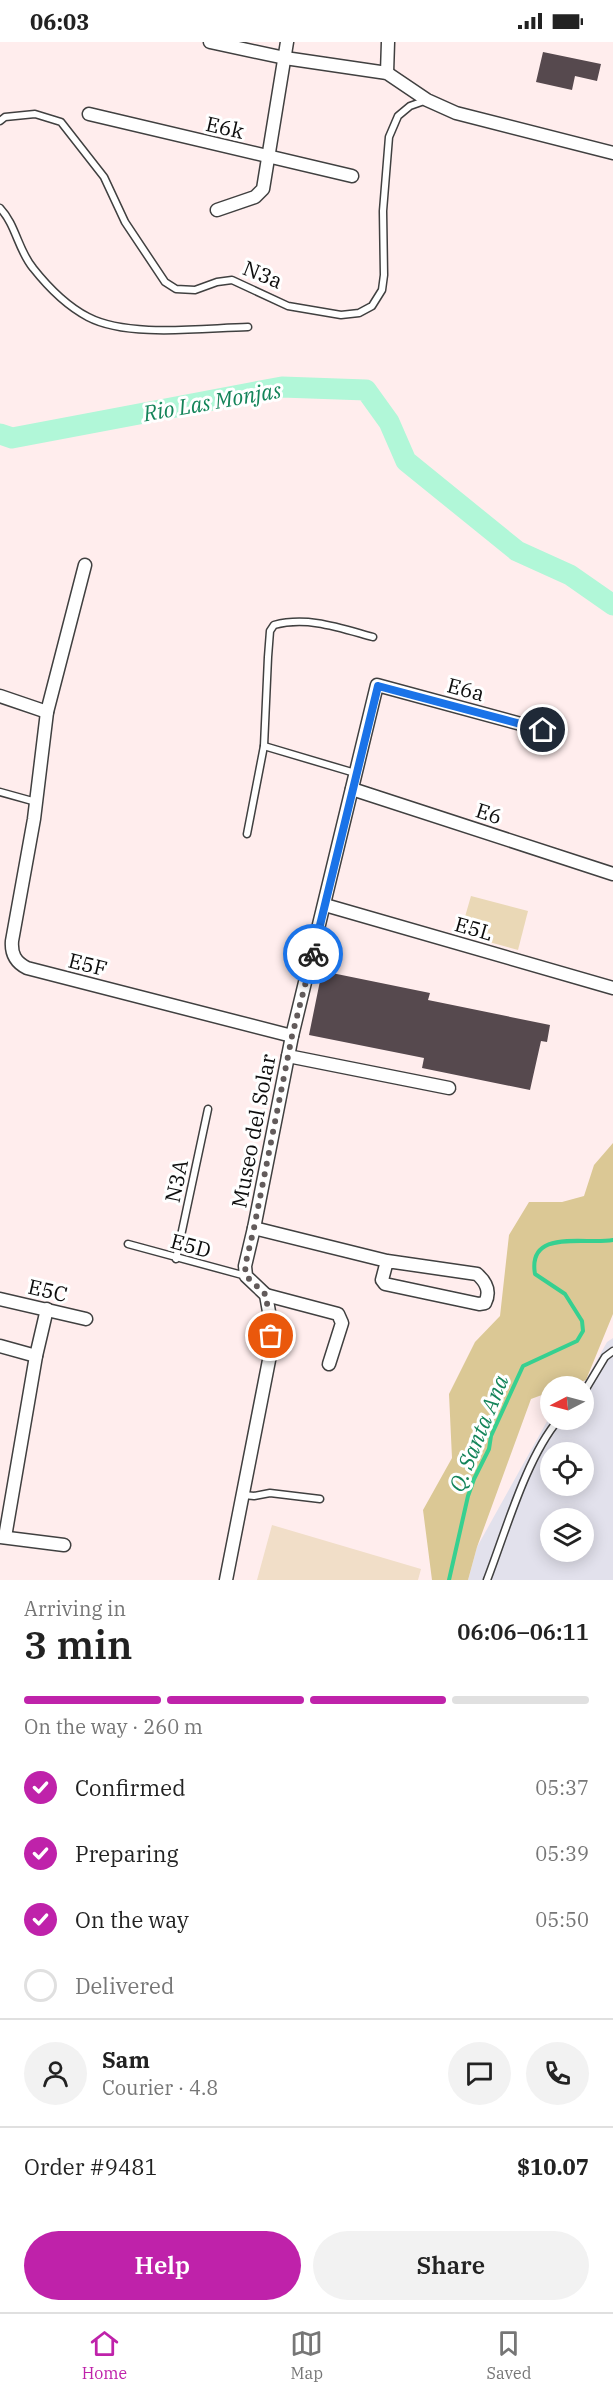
<!DOCTYPE html>
<html lang="en">
<head>
<meta charset="utf-8">
<style>
	body { margin:0; font-family:"IBM Plex Serif",serif; background:#f2f2f2; color:#222; height:100vh; display:flex; flex-direction:column; font-size:22px; white-space:nowrap }
	* { box-sizing:border-box; margin:0 }
	p { font-size:20px; color:#767676 }
	.icon { flex:none; width:33px; height:33px; fill:none; stroke:currentColor; stroke-width:2; stroke-linecap:round; stroke-linejoin:round }
	.map { position:relative; height:1538px; overflow:hidden }
	.details { display:flex; flex-direction:column; background:#fff; flex:1 }
	.details>* { flex:none }
	.needle { width:39px; rotate:264deg }
	.tools { position:absolute; left:540px; top:1334px; display:grid; gap:12px }
	.tools a { display:grid; place-items:center; width:54px; height:54px; border-radius:50%; background:#fff; box-shadow:0 3px 15px #0003; font-size:30px }
	.pin { position:absolute; display:grid; place-items:center; width:51px; height:51px; color:#fff; margin:-26px; border:3px solid #fff; border-radius:50%; box-shadow:0 2px 6px #0007 }
	.courier { position:absolute; display:grid; place-items:center; width:60px; height:60px; margin:-30px; border:4px solid #1a73e8; border-radius:50%; background:#fff; color:#222; box-shadow:0 2px 8px #0007 }
	.overview em { font-style:normal; font-weight:600 }
	.overview div { display:flex; flex-direction:column-reverse }
	.overview { display:flex; align-items:center; justify-content:space-between; height:102px; padding:0 24px }
	h1 { font-size:39px; font-weight:600; line-height:45px }
	.bar { display:grid; grid-template-columns:repeat(4,1fr); gap:9px 6px; align-content:center; height:72px; padding:0 24px }
	.bar i { height:8px; border-radius:4px; background:#e0e0e0 }
	.bar .on { background:#bf22aa }
	.bar p { grid-column:span 4 }
	.line { display:flex; align-items:center; gap:15px; padding:0 24px; border-top:2px solid #e0e0e0 }
	.line div { flex:1 }
	.round { display:grid; place-items:center; flex:none; width:63px; height:63px; border-radius:32px; background:#f2f2f2 }
	ol { padding:0 24px; list-style:none }
	li { display:flex; align-items:center; gap:18px; height:66px }
	li p { margin-inline-start:auto }
	li .icon { padding:6px; border-radius:50%; background:#bf22aa; color:#fff; stroke-width:4 }
	li:last-child { color:#767676 }
	li i { width:33px; height:33px; border:3px solid #e0e0e0; border-radius:50% }
	.action { display:flex; gap:12px; margin-top:auto; padding:12px 24px }
	.action a { flex:1; height:69px; border-radius:36px; background:#bf22aa; color:#fff; font-size:24px; font-weight:600; line-height:69px; text-align:center }
	.action a+a { background:#f2f2f2; color:#222 }
	.status { display:flex; justify-content:space-between; align-items:center; height:42px; padding:0 30px; background:#fff; direction:ltr }
	.status svg { height:16px; fill:currentColor }
	.menu { display:flex; justify-content:space-around; align-items:center; height:84px; border-top:2px solid #e0e0e0; background:#fff; font-size:16px; color:#767676 }
	.menu a { display:grid; justify-items:center; gap:3px }
	.menu .on { color:#bf22aa }
	.map>svg:first-child { display:block }
	.industrial { fill:#e2e1ec; fill-rule:evenodd }
	.green { fill:#ead8b6 }
	.forest { fill:#dbc895 }
	.pitch { fill:#f1dec8 }
	.lines { fill:none; stroke-linecap:round; stroke-linejoin:round }
	.stream { stroke:#36d090; stroke-width:4 }
	.river { stroke:#b1f7d8; stroke-width:21 }
	.building { fill:#56494e }
	.lane-casing { stroke:#404040; stroke-width:9 }
	.street-casing { stroke:#404040; stroke-width:15 }
	.lane { stroke:#fff; stroke-width:6 }
	.street { stroke:#fff; stroke-width:12 }
	.done { stroke:#625b5b; stroke-width:6; stroke-dasharray:0 10.8 }
	.route { stroke:#1a73e8; stroke-width:8 }
	.labels { text-anchor:middle; dominant-baseline:central; stroke-width:6; stroke-linejoin:round; paint-order:stroke }
	.street-label { font-size:21px; fill:#0d0d0d; stroke:#fff }
	.water-label { font-size:22px; font-style:italic; fill:#138459; stroke:#fff }
</style>
</head>
<body>
<div class="status"><b>06:03</b><svg viewBox="0 0 49 12"><path d="M0 12V9h3v3zM5 12V6h3v6zM10 12V3h3v9zM15 12V0h3v12zM26 1h20v11H26zM47 4h2v5h-2z"/></svg></div>
<div class="map">
<svg width="613" height="1538" viewBox="0 0 613 1538">
	<rect width="100%" height="100%" fill="#ffeded"/>
	<path class="industrial" d="M 613,1296 L 613,1538 L 468,1538 L 477,1505 L 550,1374 L 550,1377 L 584,1377 L 584,1344 L 581,1344 L 586,1338 L 607,1300 ZM 550,1410 L 584,1410 L 584,1443 L 550,1443 ZM 550,1476 L 584,1476 L 584,1509 L 550,1509 Z"/>
	<polygon class="green" points="471,854 528,869 518,908 460,892"/>
	<polygon class="forest" points="613,1101 613,1272 586,1338 569,1344 550,1344 550,1350 531,1357 477,1505 468,1538 432,1538 423,1468 452,1416 449,1352 475,1300 500,1274 509,1193 529,1160 562,1160 584,1154 594,1123"/>
	<polygon class="pitch" points="272,1483 421,1527 418,1538 257,1538"/>
	<g class="lines">
		<path class="stream" d="M 449,1538 L 468,1454 L 474,1437 L 489,1407 L 491,1394 L 523,1324 L 577,1299 L 583,1289 L 582,1279 L 565,1252 L 535,1232 C 527,1186 586,1203 613,1198"/>
		<polyline class="river" points="0,392 12,396 282,345 366,348 389,380 406,419 517,509 570,533 613,563"/>
	</g>
	<g class="building">
		<polygon points="543,10 601,22 597,39 575,34 572,48 536,40"/>
		<polygon points="322,929 430,951 428,958 550,983 547,1000 541,999 530,1048 422,1026 424,1016 309,993"/>
	</g>
	<g class="lines">
		<defs>
			<g id="lane">
				<polyline points="0,79 5,75 35,72 61,80 104,135 125,180 165,240 176,247 195,248 217,240 232,238 288,264 341,273 359,271 372,264 382,248 384,233 383,169 389,95 398,74 410,64 427,58"/>
				<path d="M 0,166 C 16,183 18,208 33,226 C 48,245 67,264 88,275 C 128,296 203,286 248,285"/>
				<polyline points="264,704 355,731"/>
				<polyline points="0,750 36,760"/>
				<path d="M 247,792 L 264,704 L 268,615 L 270,589 L 274,583 C 308,574 340,586 373,595"/>
				<polyline points="128,1202 246,1234"/>
				<polyline points="176,1217 208,1067"/>
				<polyline points="584,1350 605,1315 613,1309"/>
				<polyline points="244,1453 254,1454 270,1451 320,1457"/>
				<path d="M 487,1538 C 506,1489 526,1416 559,1377"/>
			</g>
			<g id="street">
				<polyline points="210,0 285,16 387,31 427,58 456,71 613,111"/>
				<polyline points="387,31 388,0"/>
				<polyline points="89,72 352,134"/>
				<polyline points="217,168 255,155 263,147 287,0"/>
				<path d="M 85,523 L 47,670 L 34,777 L 12,899 C 11,912 15,920 27,926 L 292,994"/>
				<polyline points="0,654 47,670"/>
				<polyline points="352,747 613,832"/>
				<polyline points="325,863 613,946"/>
				<polyline points="288,1014 449,1046"/>
				<path d="M 254,1186 L 387,1219 L 477,1232 C 486,1240 491,1249 485,1261 L 479,1262 L 385,1242 L 382,1238 L 387,1219"/>
				<polyline points="266,1253 338,1272 342,1281 329,1322"/>
				<polyline points="0,1257 86,1277"/>
				<polyline points="0,1304 36,1314"/>
				<polyline points="0,1495 64,1503"/>
				<polyline points="5,1495 36,1314 47,1267"/>
				<polyline points="226,1538 271,1308 271,1281 266,1253 246,1234 245,1224 254,1186 292,994 377,643 543,688"/>
			</g>
		</defs>
		<use href="#lane" class="lane-casing"/>
		<use href="#street" class="street-casing"/>
		<use href="#lane" class="lane"/>
		<use href="#street" class="street"/>
	</g>
	<g class="lines">
		<polyline class="done" points="271,1294 266,1253 246,1234 245,1224 254,1186 292,994 313,912"/>
		<polyline class="route" points="313,912 378,644 543,688"/>
	</g>
	<g class="labels">
		<g class="street-label">
			<text transform="translate(225 85) rotate(13)">E6k</text>
			<text transform="translate(263 232) rotate(22)">N3a</text>
			<text transform="translate(466 647) rotate(15)">E6a</text>
			<text transform="translate(489 771) rotate(18)">E6</text>
			<text transform="translate(474 886) rotate(16)">E5L</text>
			<text transform="translate(88 922) rotate(14)">E5F</text>
			<text transform="translate(253 1089) rotate(-79)">Museo del Solar</text>
			<text transform="translate(176 1139) rotate(-78)">N3A</text>
			<text transform="translate(191 1203) rotate(15)">E5D</text>
			<text transform="translate(48 1248) rotate(13)">E5C</text>
		</g>
		<g class="water-label">
			<text transform="translate(212 359) rotate(-10)">Rio Las Monjas</text>
			<text transform="translate(478 1391) rotate(-68)">Q. Santa Ana</text>
		</g>
	</g>
</svg>
<div class="tools">
<a><svg class="needle" viewBox="-14 -14 28 28"><path d="M0-13l5 13h-10z" fill="#e53935"/><path d="M0 13l5-13h-10z" fill="#767676"/></svg></a>
<a><svg class="icon" aria-label="locate" viewBox="0 0 24 24"><circle cx="12" cy="12" r="6"/><path d="M12 2v4M12 18v4M2 12h4M18 12h4"/></svg></a>
<a><svg class="icon" aria-label="layers" viewBox="0 0 24 24"><path d="M12 4l9 5-9 5-9-5zM3 14l9 5 9-5"/></svg></a>
</div>
<div class="pin" style="left:271px;top:1294px;background:#ea580c"><svg class="icon" aria-label="bag" viewBox="0 0 24 24"><path d="M5 8h14l-1 12H6zM9 8a3 3 0 0 1 6 0"/></svg></div>
<div class="pin" style="left:543px;top:688px;background:#1f2937"><svg class="icon" aria-label="home" viewBox="0 0 24 24"><path d="M3 11l9-7 9 7M6 9v11h12V9"/></svg></div>
<div class="courier" style="left:313px;top:912px"><svg class="icon" aria-label="bike" viewBox="0 0 24 24"><circle cx="6" cy="16" r="4"/><circle cx="18" cy="16" r="4"/><path d="M6 16l4-8h5l3 8M10 8l3 8H6M13 5h3"/></svg></div>
</div>
<section class="details">
<div class="overview"><div><h1>3 min</h1><p>Arriving in</p></div><em>06:06–06:11</em></div>
<div class="bar"><i class="on"></i><i class="on"></i><i class="on"></i><i></i><p>On the way · 260 m</p></div>
<ol>
<li><svg class="icon" aria-label="check" viewBox="0 0 24 24"><path d="M5 12l5 5 9-10"/></svg>Confirmed<p>05:37</p></li>
<li><svg class="icon" aria-label="check" viewBox="0 0 24 24"><path d="M5 12l5 5 9-10"/></svg>Preparing<p>05:39</p></li>
<li><svg class="icon" aria-label="check" viewBox="0 0 24 24"><path d="M5 12l5 5 9-10"/></svg>On the way<p>05:50</p></li>
<li><i></i>Delivered</li>
</ol>
<div class="line" style="height:108px"><a class="round"><svg class="icon" aria-label="person" viewBox="0 0 24 24"><circle cx="12" cy="8" r="4"/><path d="M4 21q1-7 8-7t8 7"/></svg></a><div><b>Sam</b><p>Courier · 4.8</p></div><a class="round"><svg class="icon" aria-label="chat" viewBox="0 0 24 24"><path d="M4 5h16v11H9l-5 4z"/></svg></a><a class="round"><svg class="icon" aria-label="phone" viewBox="0 0 24 24"><path d="M5 4h4l2 5-3 2q2 4 5 5l2-3 5 2v4C11 20 4 13 5 4z"/></svg></a></div>
<div class="line" style="height:78px"><div>Order #9481</div><b>$10.07</b></div>
<div class="action"><a>Help</a><a>Share</a></div>
</section>
<nav class="menu">
<a class="on"><svg class="icon" aria-label="home" viewBox="0 0 24 24"><path d="M3 11l9-7 9 7M6 9v11h12V9"/></svg>Home</a>
<a><svg class="icon" aria-label="map" viewBox="0 0 24 24"><path d="M3 6l6-2 6 2 6-2v14l-6 2-6-2-6 2zM9 4v14M15 6v14"/></svg>Map</a>
<a><svg class="icon" aria-label="saved" viewBox="0 0 24 24"><path d="M7 4h10v16l-5-4-5 4z"/></svg>Saved</a>
</nav>
</body>
</html>
